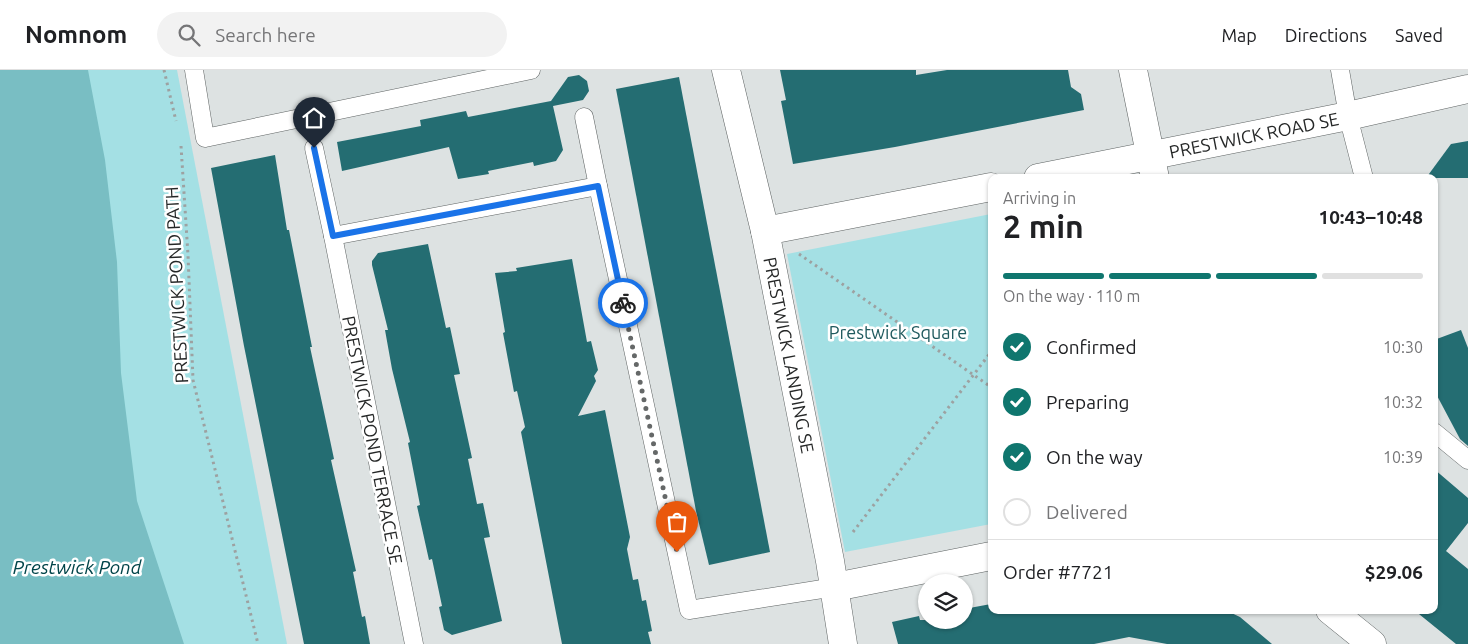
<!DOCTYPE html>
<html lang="en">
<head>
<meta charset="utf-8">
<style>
	body { margin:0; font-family:Ubuntu,sans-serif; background:#f2f2f2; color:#202124; height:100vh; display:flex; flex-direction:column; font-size:19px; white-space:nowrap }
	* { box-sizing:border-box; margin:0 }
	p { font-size:16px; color:#757577 }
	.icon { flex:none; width:28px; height:28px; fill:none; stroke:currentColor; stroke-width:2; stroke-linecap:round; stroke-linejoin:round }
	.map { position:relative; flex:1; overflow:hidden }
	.side { position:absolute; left:988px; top:104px; width:450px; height:440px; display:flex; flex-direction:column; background:#fff; border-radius:10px; box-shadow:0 1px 4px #0004 }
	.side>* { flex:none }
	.controls { position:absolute; left:918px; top:504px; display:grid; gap:10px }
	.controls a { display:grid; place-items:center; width:55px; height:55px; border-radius:50%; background:#fff; box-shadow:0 1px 4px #0004; font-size:25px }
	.pin { position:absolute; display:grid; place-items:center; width:42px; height:42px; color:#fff; margin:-51px -21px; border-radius:50% 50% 50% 0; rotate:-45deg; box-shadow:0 0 5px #0007 }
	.pin .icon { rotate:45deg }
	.courier { position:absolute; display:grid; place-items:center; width:50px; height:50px; margin:-25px; border:4px solid #1a73e8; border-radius:50%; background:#fff; color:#222; box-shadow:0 1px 6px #0007 }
	.summary em { font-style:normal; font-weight:600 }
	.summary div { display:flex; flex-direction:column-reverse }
	.summary { display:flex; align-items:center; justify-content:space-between; height:85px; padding:0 15px }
	h1 { font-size:32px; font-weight:600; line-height:38px }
	.bar { display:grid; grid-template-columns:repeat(4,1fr); gap:8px 5px; align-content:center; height:60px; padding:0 15px }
	.bar i { height:6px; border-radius:4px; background:#e0e0e0 }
	.bar .active { background:#0f766e }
	.bar p { grid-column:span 4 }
	.line { display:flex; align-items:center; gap:12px; padding:0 15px; border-top:1px solid #e0e0e0 }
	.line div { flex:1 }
	ol { padding:0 15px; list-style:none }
	li { display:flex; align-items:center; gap:15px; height:55px }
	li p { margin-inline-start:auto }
	li .icon { padding:5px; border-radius:50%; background:#0f766e; color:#fff; stroke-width:4 }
	li:last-child { color:#757577 }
	li i { width:28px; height:28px; border:2px solid #e0e0e0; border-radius:50% }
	header { display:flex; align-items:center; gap:30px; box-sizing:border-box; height:70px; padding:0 25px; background:#fff; border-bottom:1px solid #e0e0e0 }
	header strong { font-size:24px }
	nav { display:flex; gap:28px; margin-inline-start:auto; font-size:18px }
	.search { width:350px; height:45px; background:#f2f2f2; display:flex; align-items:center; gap:12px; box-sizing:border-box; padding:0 18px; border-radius:28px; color:#757577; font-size:19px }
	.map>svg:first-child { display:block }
	.green { fill:#a4e0e4 }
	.water { fill:#79bec3 }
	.building { fill:#246d72 }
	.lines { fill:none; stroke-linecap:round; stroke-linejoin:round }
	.lane-casing { stroke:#5e6363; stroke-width:19 }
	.street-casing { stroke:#5e6363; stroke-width:29 }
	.secondary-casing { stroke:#5e6363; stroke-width:29 }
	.path { stroke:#9da1a1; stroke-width:3; stroke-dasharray:2.5 4; stroke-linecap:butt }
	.lane { stroke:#fff; stroke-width:18 }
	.street { stroke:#fff; stroke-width:28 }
	.secondary { stroke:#fff; stroke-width:28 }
	.done { stroke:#656868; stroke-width:5; stroke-dasharray:0 9 }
	.route { stroke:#1a73e8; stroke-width:6 }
	.labels { text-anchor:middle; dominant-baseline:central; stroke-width:5; stroke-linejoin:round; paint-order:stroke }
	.street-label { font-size:18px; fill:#252727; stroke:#fff }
	.park-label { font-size:18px; fill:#1f5a5e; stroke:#fff }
	.water-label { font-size:19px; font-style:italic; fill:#004449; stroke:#fff }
</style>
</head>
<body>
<header>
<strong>Nomnom</strong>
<div class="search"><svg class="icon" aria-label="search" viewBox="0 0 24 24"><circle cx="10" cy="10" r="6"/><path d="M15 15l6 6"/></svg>Search here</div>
<nav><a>Map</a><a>Directions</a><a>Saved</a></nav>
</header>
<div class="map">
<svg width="1468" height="574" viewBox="0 0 1468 574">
	<rect width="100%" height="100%" fill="#dde2e2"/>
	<g class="green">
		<polygon points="0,0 177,0 287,574 0,574"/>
		<polygon points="991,144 991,454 845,482 787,184"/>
	</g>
	<polygon class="water" points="0,0 88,0 105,90 117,192 121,303 137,431 184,574 0,574"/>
	<g class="building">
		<polygon points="780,0 916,0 916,5 947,0 1068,0 1071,17 1081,24 1084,40 895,77 793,94 781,31 786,30"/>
		<polygon points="579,5 587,11 589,21 583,30 553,36 563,80 556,91 534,96 533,92 488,101 489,104 458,109 449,77 342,101 337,72 421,56 420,50 466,41 468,47 551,31 568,7"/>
		<polygon points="679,7 770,482 709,495 696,441 616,19"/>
		<polygon points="1468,71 1468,108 1426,108 1451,74"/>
		<polygon points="275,85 287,160 289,160 312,277 310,277 330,370 334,389 331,390 356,501 353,502 362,547 365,546 370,574 304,574 244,276 211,98"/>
		<polygon points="428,174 446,258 450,257 460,304 454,305 472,388 468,389 477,434 483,433 490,467 484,468 502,551 452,565 444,560 439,537 442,536 432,489 429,490 417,436 420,435 408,373 410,372 392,299 385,260 388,260 372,195 372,191 378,183"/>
		<polygon points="572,189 587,272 591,271 598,300 594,306 596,311 578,346 605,340 630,467 627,479 633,510 638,509 642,531 646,530 652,561 648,562 651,574 562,574 521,362 525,357 517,321 514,322 503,263 505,262 495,203 517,201 516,198"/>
		<polygon points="1461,260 1468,278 1468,376 1460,369 1434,320 1434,270"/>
		<polygon points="1434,399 1468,428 1468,453 1446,481 1468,499 1468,574 1456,574 1414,540 1434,540"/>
		<polygon points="991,534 991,540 1225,540 1240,547 1272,574 1167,574 1129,567 1094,574 898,574 892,552 919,546 920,550 964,550 964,539"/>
	</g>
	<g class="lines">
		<defs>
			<g id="lane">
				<polyline points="194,0 205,68 531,0"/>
				<polyline points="1340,0 1348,46 1364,108"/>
				<polyline points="584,47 598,116"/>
				<polyline points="314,78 333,166"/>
				<polyline points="1434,362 1468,390"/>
				<polyline points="414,574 333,166 598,116 689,540 835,517"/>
			</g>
			<g id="street">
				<path id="s1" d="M 726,0 L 765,161 L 830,491 L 843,574"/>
				<path id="s2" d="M 1038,108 L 1348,46 L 1468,19"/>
				<polyline points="765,161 991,117"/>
				<polyline points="835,517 991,486"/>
			</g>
			<g id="secondary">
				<polyline points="1133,0 1155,108"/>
				<polyline points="1330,540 1372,574"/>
			</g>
		</defs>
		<use href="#lane" class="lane-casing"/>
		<use href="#street" class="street-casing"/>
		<use href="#secondary" class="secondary-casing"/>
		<g class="path">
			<polyline points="164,0 176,51"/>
			<polyline points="181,76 188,185 193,310 258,574"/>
			<polyline points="799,184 991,317"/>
			<polyline points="853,462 991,282"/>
		</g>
		<use href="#lane" class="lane"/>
		<use href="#street" class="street"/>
		<use href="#secondary" class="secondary"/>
	</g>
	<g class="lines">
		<polyline class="done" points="623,233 677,482"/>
		<polyline class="route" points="314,78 333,166 598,116 623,233"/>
	</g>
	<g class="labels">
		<g class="street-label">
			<text stroke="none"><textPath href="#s2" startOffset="220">PRESTWICK ROAD SE</textPath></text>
			<text transform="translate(176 215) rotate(-93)">PRESTWICK POND PATH</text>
			<text stroke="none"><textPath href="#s1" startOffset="292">PRESTWICK LANDING SE</textPath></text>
			<text transform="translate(373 370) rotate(79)">PRESTWICK POND TERRACE SE</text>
		</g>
		<g class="park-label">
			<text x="898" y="262">Prestwick Square</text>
		</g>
		<g class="water-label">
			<text x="77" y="497">Prestwick Pond</text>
		</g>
	</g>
</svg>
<div class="controls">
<a><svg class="icon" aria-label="layers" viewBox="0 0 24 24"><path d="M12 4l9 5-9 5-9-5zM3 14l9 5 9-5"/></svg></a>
</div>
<div class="pin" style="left:677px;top:482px;background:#ea580c"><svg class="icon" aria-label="bag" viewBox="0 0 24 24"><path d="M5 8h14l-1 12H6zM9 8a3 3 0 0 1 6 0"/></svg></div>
<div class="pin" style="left:314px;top:78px;background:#1f2937"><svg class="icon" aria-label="home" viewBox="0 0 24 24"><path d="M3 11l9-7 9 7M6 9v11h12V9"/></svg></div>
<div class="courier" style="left:623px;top:233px"><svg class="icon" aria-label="bike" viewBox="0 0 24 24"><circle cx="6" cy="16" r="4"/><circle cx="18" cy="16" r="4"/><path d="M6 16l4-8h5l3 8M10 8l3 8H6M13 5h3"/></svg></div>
<section class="side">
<div class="summary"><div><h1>2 min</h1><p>Arriving in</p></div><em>10:43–10:48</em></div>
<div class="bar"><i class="active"></i><i class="active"></i><i class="active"></i><i></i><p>On the way · 110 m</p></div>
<ol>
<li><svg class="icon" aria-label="check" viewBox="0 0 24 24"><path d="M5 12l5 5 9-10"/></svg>Confirmed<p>10:30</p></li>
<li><svg class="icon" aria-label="check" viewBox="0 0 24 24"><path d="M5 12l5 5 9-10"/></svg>Preparing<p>10:32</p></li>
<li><svg class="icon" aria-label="check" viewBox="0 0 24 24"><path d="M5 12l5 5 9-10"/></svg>On the way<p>10:39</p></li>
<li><i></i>Delivered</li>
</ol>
<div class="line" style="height:65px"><div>Order #7721</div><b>$29.06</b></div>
</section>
</div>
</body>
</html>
